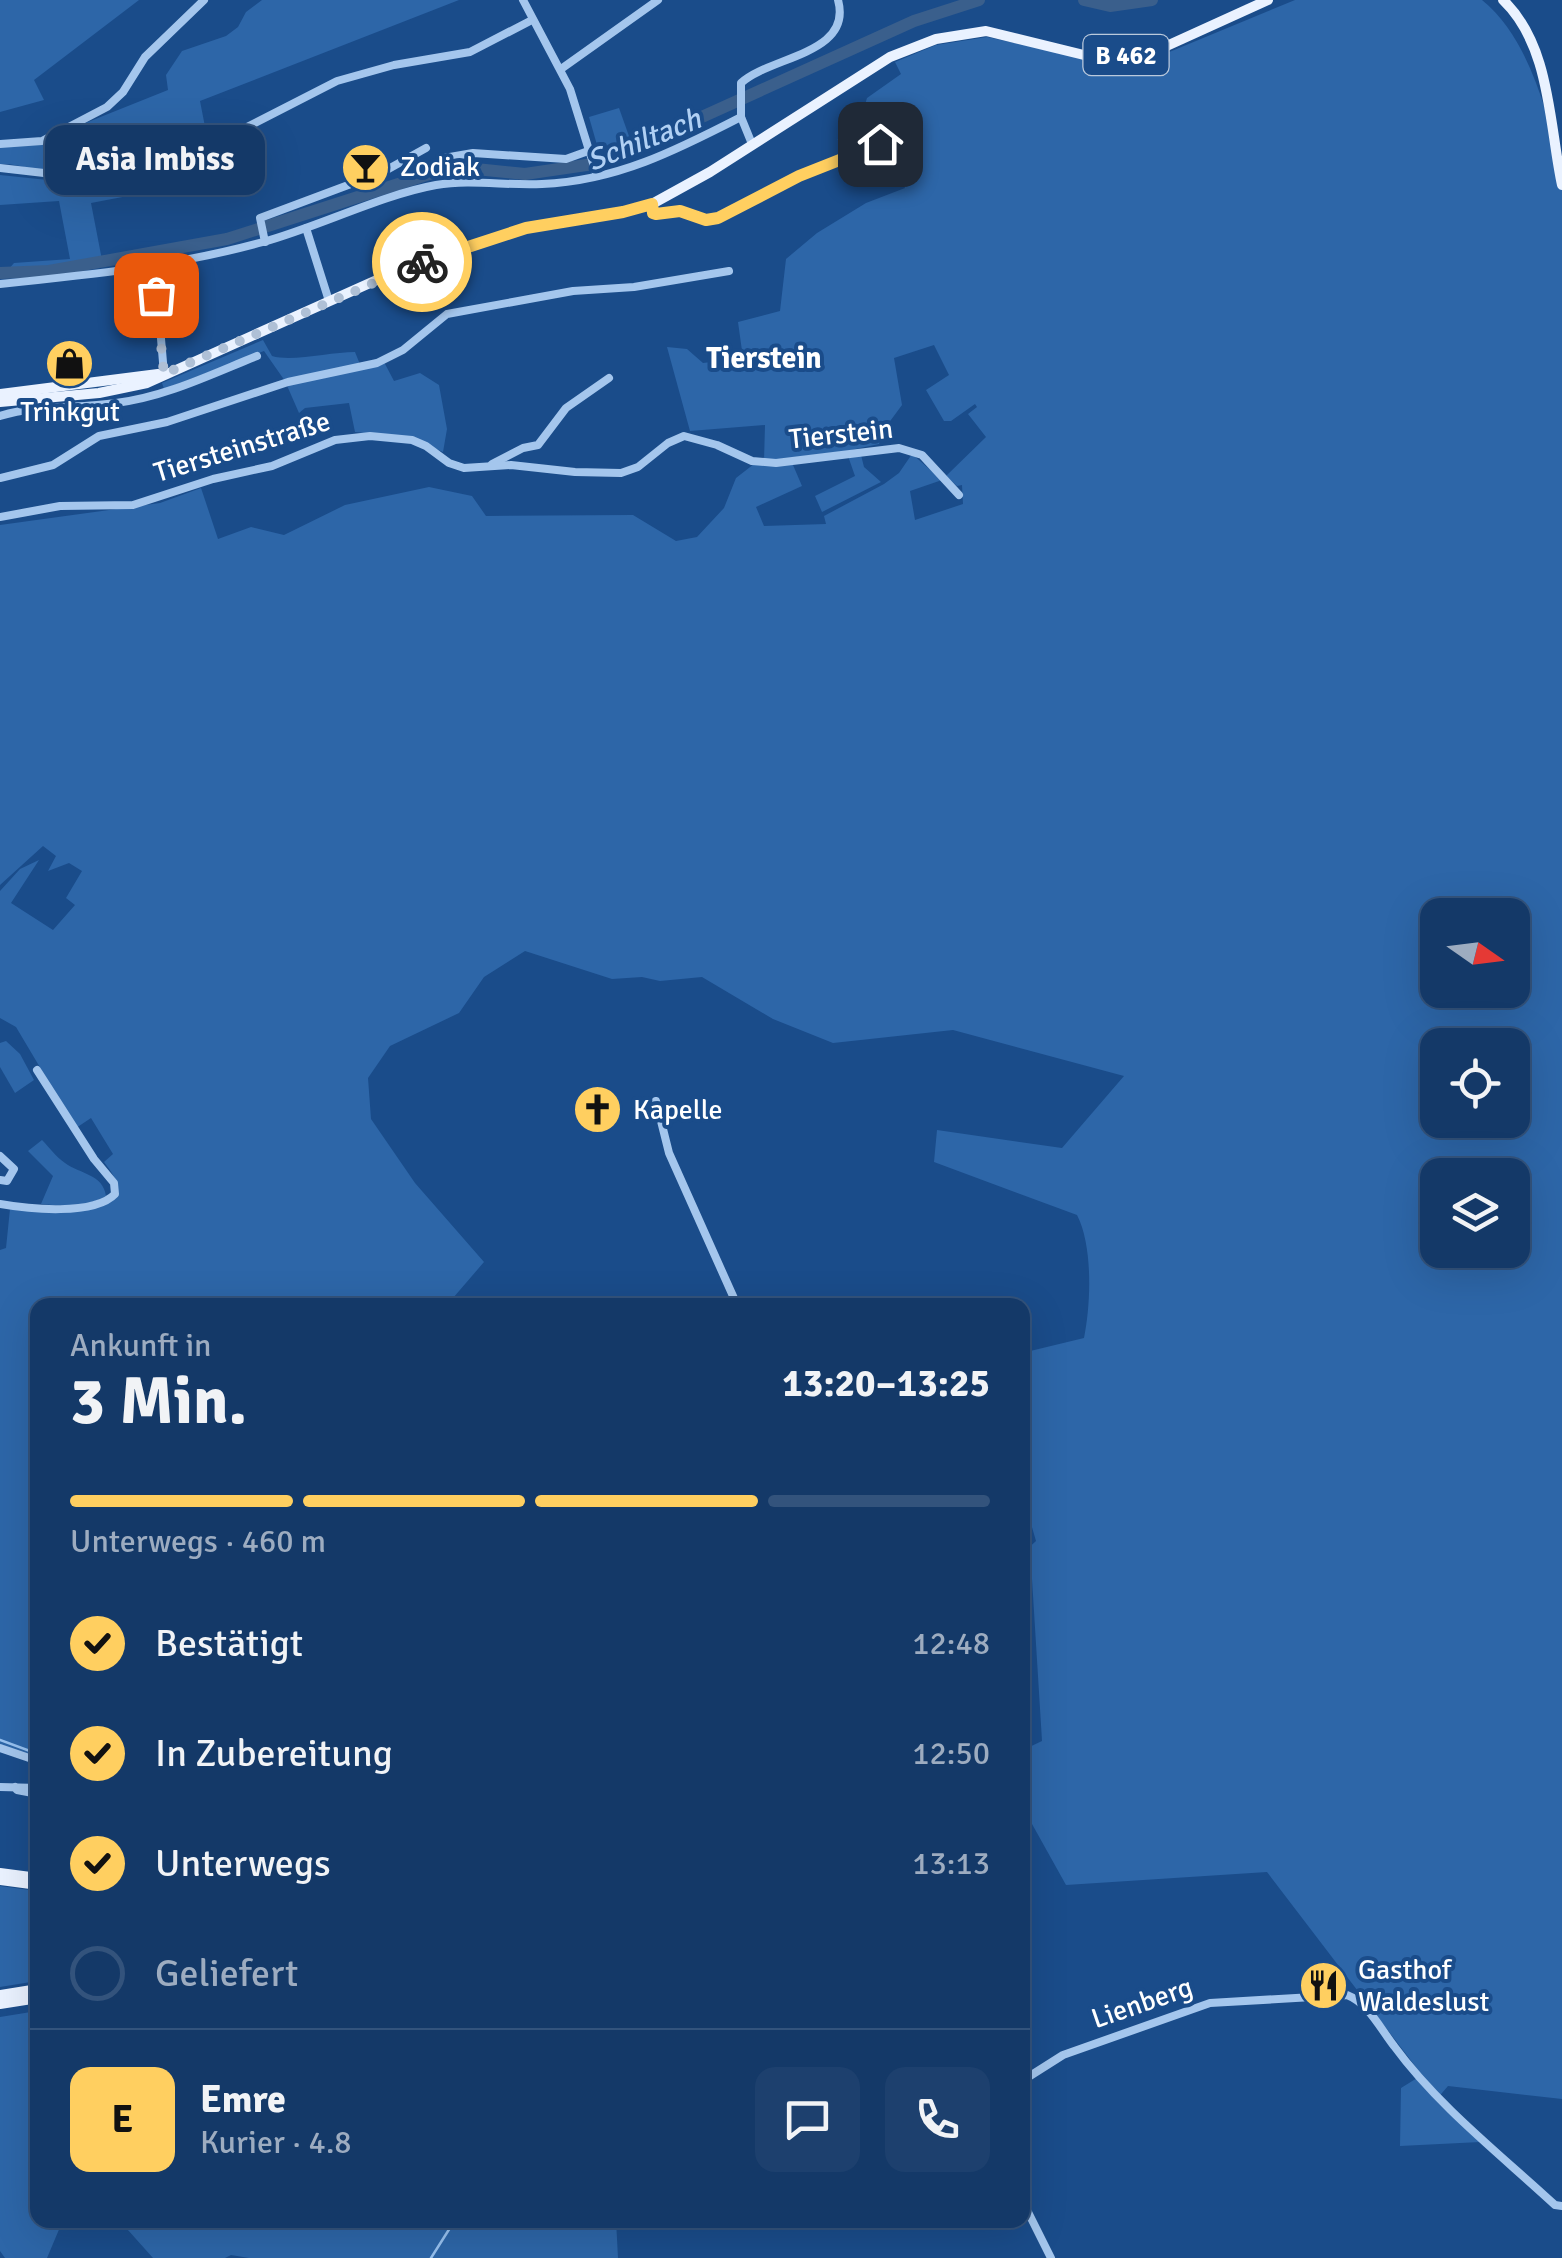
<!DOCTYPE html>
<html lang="de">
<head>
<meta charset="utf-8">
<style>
	body { margin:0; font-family:Signika,sans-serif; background:#1d406e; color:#f1f3f6; height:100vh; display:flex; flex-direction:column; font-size:38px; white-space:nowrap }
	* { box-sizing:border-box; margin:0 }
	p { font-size:32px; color:#9dacc0 }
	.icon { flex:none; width:55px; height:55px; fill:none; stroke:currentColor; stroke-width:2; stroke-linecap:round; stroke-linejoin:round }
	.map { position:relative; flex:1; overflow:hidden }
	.details { position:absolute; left:30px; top:1298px; width:1000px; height:930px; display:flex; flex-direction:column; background:#143968; border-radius:20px; box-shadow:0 10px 40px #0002,0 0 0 2px #33537c }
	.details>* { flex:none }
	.needle { width:65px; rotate:104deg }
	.fabs { position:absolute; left:1420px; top:898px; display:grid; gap:20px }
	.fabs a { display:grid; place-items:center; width:110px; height:110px; border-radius:20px; background:#143968; box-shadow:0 10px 40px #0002,0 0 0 2px #33537c; font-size:50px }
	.pin { position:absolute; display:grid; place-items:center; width:85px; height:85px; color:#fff; margin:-42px; border-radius:20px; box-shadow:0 5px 15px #0006 }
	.courier { position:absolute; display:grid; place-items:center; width:100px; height:100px; margin:-50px; border:8px solid #ffcf60; border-radius:50%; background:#fff; color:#222; box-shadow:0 2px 12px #0007 }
	.bubble { position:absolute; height:70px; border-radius:20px; background:#143968; box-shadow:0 10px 40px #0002,0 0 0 2px #33537c; font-size:32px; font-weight:700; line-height:70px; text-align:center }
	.summary em { font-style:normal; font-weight:700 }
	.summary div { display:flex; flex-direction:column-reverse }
	.summary { display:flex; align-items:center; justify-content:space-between; height:170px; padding:0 40px }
	h1 { font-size:65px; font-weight:700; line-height:75px }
	.bar { display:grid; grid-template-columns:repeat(4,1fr); gap:15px 10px; align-content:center; height:120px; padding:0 40px }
	.bar i { height:12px; border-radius:8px; background:#33537c }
	.bar .selected { background:#ffcf60 }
	.bar p { grid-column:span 4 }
	.line { display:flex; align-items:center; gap:25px; padding:0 40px; border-top:2px solid #33537c }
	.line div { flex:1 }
	.round { display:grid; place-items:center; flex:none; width:105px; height:105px; border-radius:20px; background:#1d406e }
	ol { padding:0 40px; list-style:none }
	li { display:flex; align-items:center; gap:30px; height:110px }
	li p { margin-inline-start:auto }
	li .icon { padding:10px; border-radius:50%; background:#ffcf60; color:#111; stroke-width:4 }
	li:last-child { color:#9dacc0 }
	li i { width:55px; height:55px; border:5px solid #33537c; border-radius:50% }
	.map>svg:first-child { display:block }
	.green { fill:#2d66a8; fill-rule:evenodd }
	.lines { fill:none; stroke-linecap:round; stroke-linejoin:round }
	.stream { stroke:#97c1ef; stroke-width:2.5 }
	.river { stroke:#3a5f8c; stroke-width:12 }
	.minor { stroke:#a4c6ed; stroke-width:8 }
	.major { stroke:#eaf2ff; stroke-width:10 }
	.done { stroke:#afc0d6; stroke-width:10; stroke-dasharray:0 18 }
	.route { stroke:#ffcf60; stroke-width:12 }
	.labels { text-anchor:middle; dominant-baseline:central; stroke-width:8; stroke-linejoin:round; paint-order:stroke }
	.shield { fill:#1a4c8a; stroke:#bac9dc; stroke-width:2.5 }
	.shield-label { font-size:25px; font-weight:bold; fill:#fff }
	.poi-label { font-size:28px; fill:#fff; stroke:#1a4c8a; text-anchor:start }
	.street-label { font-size:28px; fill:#fff; stroke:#1a4c8a }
	.water-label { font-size:30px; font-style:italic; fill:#b0d0f4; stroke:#1a4c8a }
	.neighbourhood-label { font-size:30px; font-weight:bold; fill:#fff; stroke:#1a4c8a }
</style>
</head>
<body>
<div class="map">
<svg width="1562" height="2258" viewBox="0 0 1562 2258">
	<rect width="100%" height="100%" fill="#1a4c8a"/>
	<g class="green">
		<polygon points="0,0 139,0 34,80 44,100 0,112"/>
		<path d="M 262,0 L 459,0 L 200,101 L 208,142 C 159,155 106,175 54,173 C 35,172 19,163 0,164 L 0,147 L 21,143 L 48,145 L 78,126 L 168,90 L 166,75 L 182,51 L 226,36 L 238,27 L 246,12 Z"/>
		<path d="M 1295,0 L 1482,0 C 1529,38 1545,109 1562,165 L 1562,2099 L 1448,2086 L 1436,2100 L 1480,2142 L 1400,2146 L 1401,2088 L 1422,2075 L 1267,1872 L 1066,1885 L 1027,1815 L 1023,1791 L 1023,1750 L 1042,1741 L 1032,1579 L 1023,1569 L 1023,1553 L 1036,1541 L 1023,1496 L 1022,1353 L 1084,1338 C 1091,1304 1093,1246 1077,1215 L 934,1162 L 937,1130 L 1062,1148 L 1124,1076 L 953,1030 L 833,1043 L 773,1019 L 702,977 L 660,981 L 642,977 L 612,979 L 525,951 L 484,977 L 459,1013 L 390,1046 L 368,1078 L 371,1119 L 415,1183 L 484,1262 L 447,1305 L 38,1305 L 37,1759 L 0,1745 L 0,1250 L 6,1248 L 10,1209 C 44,1211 92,1220 118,1195 C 119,1181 112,1173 104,1162 L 113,1154 L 91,1118 L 76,1128 L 16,1027 L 0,1018 L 0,891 L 20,869 L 39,860 L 11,903 L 53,930 L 75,905 L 66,898 L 82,871 L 69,863 L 48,871 L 56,856 L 43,846 L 0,885 L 0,525 L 160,503 L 201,488 L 218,539 L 251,527 L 284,535 L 345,505 L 429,487 L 472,496 L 486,516 L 633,515 L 676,541 L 697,537 L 724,508 L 736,478 L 754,464 L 793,465 L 802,486 L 756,507 L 764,526 L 826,524 L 824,516 L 884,484 L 899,473 L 912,454 L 942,480 L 910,491 L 915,520 L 963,504 L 962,485 L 957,486 L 946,476 L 986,437 L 968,414 L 977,407 L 975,404 L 951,421 L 944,421 L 926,390 L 949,375 L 934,345 L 894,358 L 902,405 L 885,428 L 879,444 L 846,451 L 764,461 L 765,425 L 690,431 L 667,347 L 687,349 L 703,363 L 743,358 L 738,322 L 780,311 L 786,259 L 817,233 L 866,203 L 905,188 L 878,110 L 837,140 L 864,108 L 867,98 L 901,74 L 895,62 L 936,45 L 987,37 L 1097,61 L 1150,60 ZM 1438,915 L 1512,915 L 1512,990 L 1438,990 ZM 1438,1045 L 1512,1045 L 1512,1120 L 1438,1120 ZM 1438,1175 L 1512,1175 L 1512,1250 L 1438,1250 Z"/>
		<polygon points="619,108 630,139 599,152 589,117"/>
		<polygon points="148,164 154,191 91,203 102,260 8,270 14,263 70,259 59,201 0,205 0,175 67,182"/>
		<path d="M 263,340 L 272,356 C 292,362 331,352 355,352 L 361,367 L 384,362 L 394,381 L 420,373 L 439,385 L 447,429 L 443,452 L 408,437 L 355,432 L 349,403 L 305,408 L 299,413 L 285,381 L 264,351 L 164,389 L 162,383 Z"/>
		<polygon points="861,455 864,467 881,482 822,512 815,496 855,476 848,456"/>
		<polygon points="6,1041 20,1054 34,1080 15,1093 0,1067 0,1043"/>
		<path d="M 42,1140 C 50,1148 56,1157 65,1163 C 80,1174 103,1174 106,1196 C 87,1207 63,1206 41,1204 L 53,1176 L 28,1151 Z"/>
		<polygon points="0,1886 37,1891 37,1981 0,1987"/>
		<polygon points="37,2011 38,2220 63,2220 47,2258 5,2258 0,2251 0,2017"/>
		<polygon points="119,2220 616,2220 618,2258 249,2258 231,2255 225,2258 153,2258"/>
	</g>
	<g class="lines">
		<g class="stream">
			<polyline points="0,1740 38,1754"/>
			<polyline points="431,2258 455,2220"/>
		</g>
		<g class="river">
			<polyline points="1084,0 1110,6 1152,0"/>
			<polyline points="0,273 49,271 227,239 442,170 476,169 525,174 600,163 914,21 979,0"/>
		</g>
		<g class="minor">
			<polyline points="523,0 570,89 597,176"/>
			<polyline points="561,69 658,0"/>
			<polyline points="0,144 42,141 107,107 123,92 145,57 204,0"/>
			<path d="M 752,144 L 741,117 L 741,83 C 771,56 853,54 838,0"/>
			<polyline points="444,158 473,153 566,159 591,150"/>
			<polyline points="0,168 44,173 90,173 197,147 245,128 337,81 394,65 470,52 532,20"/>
			<polyline points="652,204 656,215 680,211 706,219 719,218 799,176 880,144"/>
			<polyline points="306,228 329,301"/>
			<polyline points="265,242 260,218 383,172 426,148"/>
			<polyline points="155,268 164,374"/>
			<path d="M 0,284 C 89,275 176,266 263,242 C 318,227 381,195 436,185 C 471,179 507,186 542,184 C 616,181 677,150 741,117"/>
			<path d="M 0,416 C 38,404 77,409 116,403 C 165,397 212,374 257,356"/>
			<polyline points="492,464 523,448 538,445 566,408 609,378"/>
			<polyline points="0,478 53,465 99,436 167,422 288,382 377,363 403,350 447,314 573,291 634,287 729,271"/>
			<polyline points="0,517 60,506 133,505 213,479 272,466 335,440 370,436 412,440 426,446 449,463 464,468 511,465 575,472 621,473 638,467 668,443 684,436 717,445 752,461 776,463 899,448 922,455 959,495"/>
			<polyline points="656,1101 669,1153 737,1305"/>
			<polyline points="0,1156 14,1169 7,1181 0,1180"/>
			<path d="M 0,1204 C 28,1209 94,1216 115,1194 L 114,1183 L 94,1159 L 37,1070"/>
			<polyline points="0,1748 38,1761"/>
			<polyline points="0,1787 38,1788"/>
			<polyline points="15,1787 17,1790 38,1794"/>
			<path d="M 1022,2081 L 1063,2055 L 1210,2003 L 1347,1995 C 1368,2003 1380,2028 1394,2046 C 1438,2106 1501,2155 1555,2205 L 1562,2206"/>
			<polyline points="1022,2200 1051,2258"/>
		</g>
		<g class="major">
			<path d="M 1503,0 C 1551,46 1549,125 1562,185"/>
			<polyline points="0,394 158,374"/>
			<polyline points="0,402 99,393 147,383 399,270 526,228 623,212 652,204 710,172 890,57 936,39 986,31 1084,55 1113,56 1160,49 1268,0"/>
			<polyline points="0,1873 38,1878"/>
			<polyline points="0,1880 38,1885"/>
			<polyline points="0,1995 38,1989"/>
			<polyline points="0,2004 38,1998"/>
		</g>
	</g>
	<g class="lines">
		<polyline class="done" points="156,295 164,374 422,262"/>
		<polyline class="route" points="422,262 526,228 623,212 652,204 653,213 656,214 680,211 706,220 718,218 799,176 880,144"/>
	</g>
	<defs>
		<symbol id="bar-disc" viewBox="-11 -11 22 22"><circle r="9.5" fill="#ffcf60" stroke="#1a4c8a"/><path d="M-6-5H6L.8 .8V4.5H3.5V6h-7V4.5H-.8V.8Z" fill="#111"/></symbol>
		<symbol id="shop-disc" viewBox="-11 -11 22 22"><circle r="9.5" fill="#ffcf60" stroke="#1a4c8a"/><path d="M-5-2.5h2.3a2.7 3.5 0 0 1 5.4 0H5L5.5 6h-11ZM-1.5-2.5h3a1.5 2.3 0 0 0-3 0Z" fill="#111"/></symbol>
		<symbol id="church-disc" viewBox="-11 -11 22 22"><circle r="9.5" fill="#ffcf60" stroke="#1a4c8a"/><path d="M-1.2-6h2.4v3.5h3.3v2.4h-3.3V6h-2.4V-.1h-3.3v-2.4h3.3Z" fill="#111"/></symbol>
		<symbol id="restaurant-disc" viewBox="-11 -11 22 22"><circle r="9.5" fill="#ffcf60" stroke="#1a4c8a"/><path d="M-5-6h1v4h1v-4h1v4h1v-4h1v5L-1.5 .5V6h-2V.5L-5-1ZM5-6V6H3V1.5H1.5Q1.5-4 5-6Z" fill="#111"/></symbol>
	</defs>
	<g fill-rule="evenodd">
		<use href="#bar-disc" x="338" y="140" width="55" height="55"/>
		<use href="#shop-disc" x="42" y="336" width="55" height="55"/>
		<use href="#church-disc" x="570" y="1082" width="55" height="55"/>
		<use href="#restaurant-disc" x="1296" y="1958" width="55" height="55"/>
	</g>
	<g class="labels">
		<rect class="shield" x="1083.5" y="35" width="85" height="40" rx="8"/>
		<g class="shield-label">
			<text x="1126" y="55">B 462</text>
		</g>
		<g class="poi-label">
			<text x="400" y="167">Zodiak</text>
			<text x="70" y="412" text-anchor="middle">Trinkgut</text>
			<text x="633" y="1110">Kapelle</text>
			<text x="1358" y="1970">Gasthof<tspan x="1358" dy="32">Waldeslust</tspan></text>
		</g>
		<g class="street-label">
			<text transform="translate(841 434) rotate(-6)">Tierstein</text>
			<text transform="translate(242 447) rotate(-17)">Tiersteinstraße</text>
			<text transform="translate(1142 2003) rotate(-19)">Lienberg</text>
		</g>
		<g class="water-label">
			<text transform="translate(644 140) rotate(-22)">Schiltach</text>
		</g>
		<g class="neighbourhood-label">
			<text x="764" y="358">Tierstein</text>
		</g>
	</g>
</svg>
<div class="fabs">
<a><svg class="needle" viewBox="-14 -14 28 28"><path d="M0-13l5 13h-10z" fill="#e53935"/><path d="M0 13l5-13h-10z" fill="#9dacc0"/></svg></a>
<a><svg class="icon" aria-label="locate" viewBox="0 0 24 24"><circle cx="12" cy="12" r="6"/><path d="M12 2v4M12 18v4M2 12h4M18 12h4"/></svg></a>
<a><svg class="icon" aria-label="layers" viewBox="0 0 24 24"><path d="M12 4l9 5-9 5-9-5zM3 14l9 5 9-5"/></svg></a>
</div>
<div class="pin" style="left:156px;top:295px;background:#ea580c"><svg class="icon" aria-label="bag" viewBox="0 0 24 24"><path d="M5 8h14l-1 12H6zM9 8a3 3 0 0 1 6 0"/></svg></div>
<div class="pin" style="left:880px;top:144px;background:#1f2937"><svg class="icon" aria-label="home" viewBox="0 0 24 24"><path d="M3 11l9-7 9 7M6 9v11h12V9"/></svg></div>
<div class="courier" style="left:422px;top:262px"><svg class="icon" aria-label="bike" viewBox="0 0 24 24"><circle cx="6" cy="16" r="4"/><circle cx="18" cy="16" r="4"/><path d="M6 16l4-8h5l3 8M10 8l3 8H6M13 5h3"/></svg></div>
<div class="bubble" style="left:45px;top:125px;width:220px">Asia Imbiss</div>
<section class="details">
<div class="summary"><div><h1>3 Min.</h1><p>Ankunft in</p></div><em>13:20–13:25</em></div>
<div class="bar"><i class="selected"></i><i class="selected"></i><i class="selected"></i><i></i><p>Unterwegs · 460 m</p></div>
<ol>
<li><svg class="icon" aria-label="check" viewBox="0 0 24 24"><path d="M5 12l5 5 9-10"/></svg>Bestätigt<p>12:48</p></li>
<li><svg class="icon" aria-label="check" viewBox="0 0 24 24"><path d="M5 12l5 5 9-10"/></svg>In Zubereitung<p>12:50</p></li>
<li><svg class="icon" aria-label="check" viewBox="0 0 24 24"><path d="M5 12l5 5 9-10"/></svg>Unterwegs<p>13:13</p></li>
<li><i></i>Geliefert</li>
</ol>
<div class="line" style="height:180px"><b class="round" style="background:#ffcf60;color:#111">E</b><div><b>Emre</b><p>Kurier · 4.8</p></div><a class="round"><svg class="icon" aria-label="chat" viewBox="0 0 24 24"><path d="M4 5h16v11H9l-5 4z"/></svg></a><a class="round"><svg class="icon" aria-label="phone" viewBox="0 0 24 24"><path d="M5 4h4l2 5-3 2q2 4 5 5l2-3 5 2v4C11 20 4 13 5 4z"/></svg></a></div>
</section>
</div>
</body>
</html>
